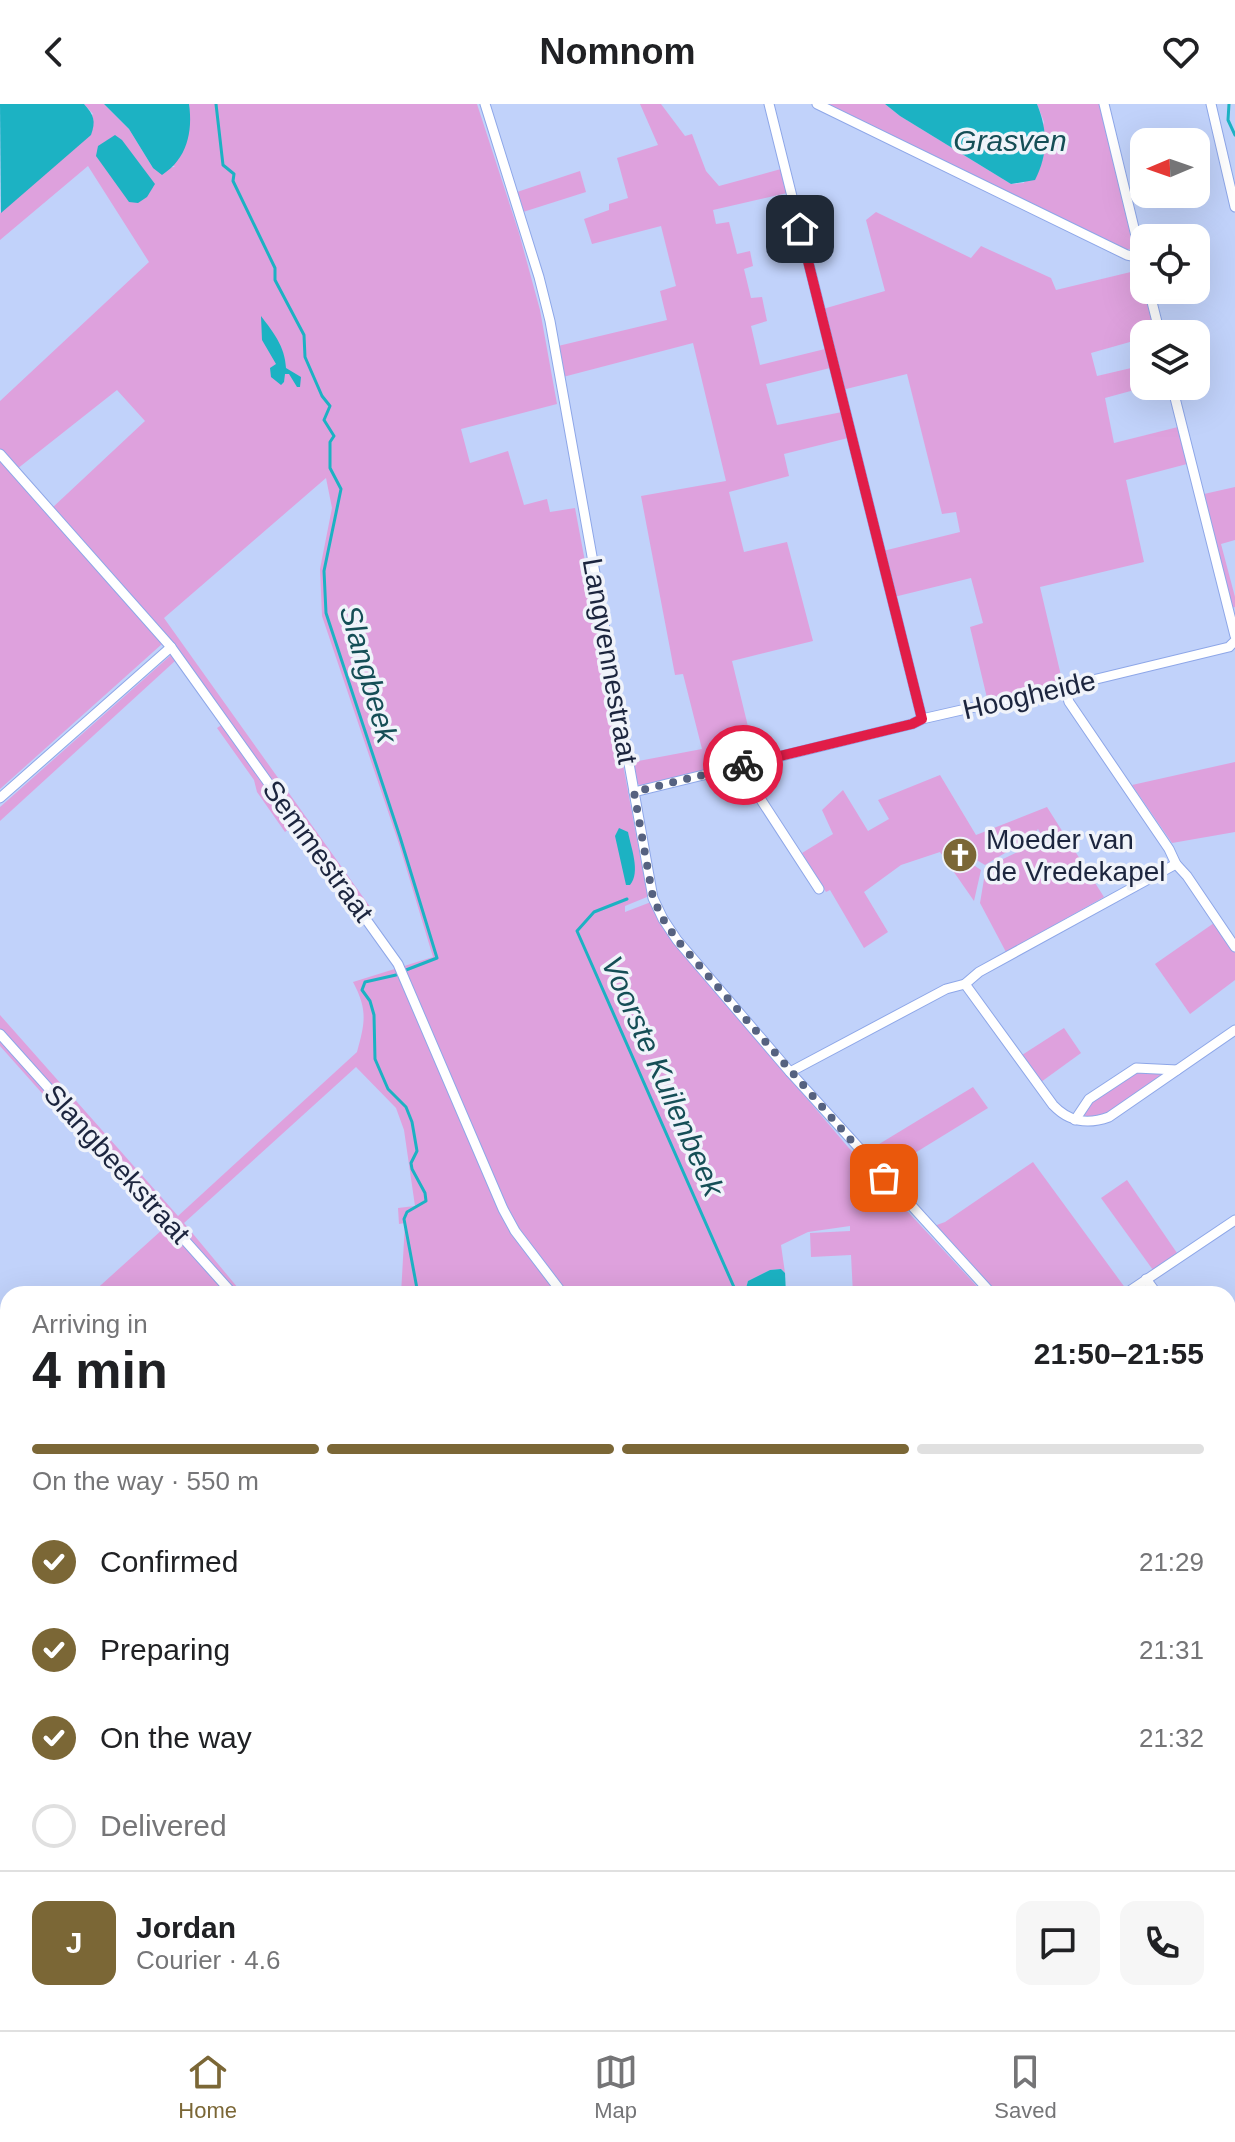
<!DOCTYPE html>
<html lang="en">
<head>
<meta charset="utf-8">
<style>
	body { margin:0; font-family:Arial,sans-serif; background:#f6f6f6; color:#202124; height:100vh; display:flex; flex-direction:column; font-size:30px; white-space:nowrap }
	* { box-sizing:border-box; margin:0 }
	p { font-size:26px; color:#757577 }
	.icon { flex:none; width:44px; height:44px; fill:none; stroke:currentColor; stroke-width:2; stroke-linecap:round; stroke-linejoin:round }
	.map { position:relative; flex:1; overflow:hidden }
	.drawer { position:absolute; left:0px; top:1182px; width:1236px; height:744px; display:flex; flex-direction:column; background:#fff; border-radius:24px 24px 0 0; box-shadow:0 8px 32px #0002 }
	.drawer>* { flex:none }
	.needle { width:52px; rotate:268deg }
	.tools { position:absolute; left:1130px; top:24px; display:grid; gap:16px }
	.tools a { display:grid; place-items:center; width:80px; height:80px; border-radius:16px; background:#fff; box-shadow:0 8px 32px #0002; font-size:40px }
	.pin { position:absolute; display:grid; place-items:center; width:68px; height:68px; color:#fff; margin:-34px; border-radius:16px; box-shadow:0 4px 12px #0006 }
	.courier { position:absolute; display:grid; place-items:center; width:80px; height:80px; margin:-40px; border:6px solid #e11d48; border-radius:50%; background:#fff; color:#222; box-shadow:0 2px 10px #0007 }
	.headline em { font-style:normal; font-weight:800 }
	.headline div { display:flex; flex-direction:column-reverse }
	.headline { display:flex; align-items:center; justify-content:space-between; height:136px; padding:0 32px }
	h1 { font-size:52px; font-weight:800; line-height:60px }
	.bar { display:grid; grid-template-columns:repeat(4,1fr); gap:12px 8px; align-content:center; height:96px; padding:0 32px }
	.bar i { height:10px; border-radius:6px; background:#e0e0e0 }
	.bar .active { background:#7b6736 }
	.bar p { grid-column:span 4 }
	.line { display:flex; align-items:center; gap:20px; padding:0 32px; border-top:2px solid #e0e0e0 }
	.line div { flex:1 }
	.round { display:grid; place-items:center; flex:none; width:84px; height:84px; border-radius:16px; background:#f6f6f6 }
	ol { padding:0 32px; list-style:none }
	li { display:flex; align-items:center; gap:24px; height:88px }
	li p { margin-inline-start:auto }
	li .icon { padding:8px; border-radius:50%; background:#7b6736; color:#fff; stroke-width:4 }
	li:last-child { color:#757577 }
	li i { width:44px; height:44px; border:4px solid #e0e0e0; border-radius:50% }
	header { display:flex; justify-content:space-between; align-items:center; height:104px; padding:0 32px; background:#fff; font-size:36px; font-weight:800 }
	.menu { display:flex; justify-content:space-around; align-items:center; height:112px; border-top:2px solid #e0e0e0; background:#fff; font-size:22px; color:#757577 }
	.menu a { display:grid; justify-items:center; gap:4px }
	.menu .active { color:#7b6736 }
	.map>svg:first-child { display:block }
	.green { fill:#dea1dd }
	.water { fill:#1cb2c3 }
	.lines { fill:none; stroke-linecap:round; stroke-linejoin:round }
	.stream { stroke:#1cb2c3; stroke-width:3 }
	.street-casing { stroke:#8ea7e8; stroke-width:11 }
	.street { stroke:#fff; stroke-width:9 }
	.done { stroke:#566280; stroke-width:8; stroke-dasharray:0 14.4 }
	.route { stroke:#e11d48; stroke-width:10 }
	.labels { text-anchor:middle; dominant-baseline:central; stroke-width:7; stroke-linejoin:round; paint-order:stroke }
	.street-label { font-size:28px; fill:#1c253e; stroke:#f0f3fa }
	.poi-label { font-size:28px; fill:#1c253e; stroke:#f0f3fa; text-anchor:start }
	.water-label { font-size:30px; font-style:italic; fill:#154e56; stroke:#f0f3fa }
</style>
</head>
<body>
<header><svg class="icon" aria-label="back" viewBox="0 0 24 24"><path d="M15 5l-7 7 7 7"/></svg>Nomnom<svg class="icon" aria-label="heart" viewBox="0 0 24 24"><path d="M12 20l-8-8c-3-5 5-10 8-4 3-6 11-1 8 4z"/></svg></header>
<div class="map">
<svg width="1235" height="1926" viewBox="0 0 1235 1926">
	<rect width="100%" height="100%" fill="#c1d2fa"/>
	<g class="green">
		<path d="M 84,0 L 104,0 L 129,25 L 153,64 L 175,63 L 107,0 L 477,0 L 519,129 L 540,206 L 557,300 L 461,325 L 470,359 L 508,347 L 524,401 L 547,395 L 550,408 L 575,404 L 647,789 L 647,793 L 625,802 L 625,808 L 651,798 L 668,831 L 848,1043 L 984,1190 L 853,1190 L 851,1151 L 811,1153 L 810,1129 L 850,1127 L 850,1122 L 808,1128 L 781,1141 L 785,1169 L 781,1165 L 770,1166 L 748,1177 L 746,1184 L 749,1190 L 401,1190 L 405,1119 L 399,1120 L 398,1104 L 415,1102 L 404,1026 L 396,1004 L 356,963 L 184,1119 L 243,1190 L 91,1190 L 163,1125 L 0,942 L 0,911 L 178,1112 L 357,948 C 365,919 368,906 353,878 L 433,853 L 399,740 L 322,512 L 320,465 L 332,404 L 326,374 L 164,514 L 373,807 L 363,814 L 293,721 L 285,728 L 257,688 L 254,676 L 217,624 L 223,620 L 175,557 L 0,717 L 0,703 L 171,551 L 162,540 L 0,685 L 0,355 L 52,404 L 145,317 L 117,286 L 17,365 L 0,346 L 0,297 L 149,158 L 88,62 L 0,136 L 0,109 L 93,10 Z"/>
		<polygon points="640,0 661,0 685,32 692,30 706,67 719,82 781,65 787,89 713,106 716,120 729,118 737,150 750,147 753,162 744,165 751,194 762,193 767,217 751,222 760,261 825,245 830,264 766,280 777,321 842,308 848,334 784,350 789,372 729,388 744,448 787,438 813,537 732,557 756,655 642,683 637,679 633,658 702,645 683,570 675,571 641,392 726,377 693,239 563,273 558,242 667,216 660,187 676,182 661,122 592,140 584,115 609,106 609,100 628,94 617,54 658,41"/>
		<polygon points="824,0 885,0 900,12 1011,80 1024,79 1044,18 1037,0 1099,0 1134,141 1131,145 1125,146"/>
		<polygon points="580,67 586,88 523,108 517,88"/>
		<polygon points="876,108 971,154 981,142 1051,174 1056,186 1139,166 1156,230 1144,230 1144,234 1091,249 1097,272 1144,261 1144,282 1149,282 1105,294 1114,339 1178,323 1187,360 1126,376 1144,458 1040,483 1063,580 988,598 970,523 983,519 971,474 894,493 883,447 960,428 956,408 942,410 907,270 842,286 823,205 885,187 866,116"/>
		<polygon points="1235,383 1235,436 1221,440 1235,493 1235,503 1232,504 1204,390"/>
		<polygon points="1235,658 1235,728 1172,739 1132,681"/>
		<polygon points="940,671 976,731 1047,703 1104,793 1006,848 980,799 984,775 989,765 1003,755 1044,735 1038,725 1030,734 985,761 965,749 963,754 981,766 974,797 940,748 901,761 864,788 888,828 864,844 830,786 826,788 802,749 833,730 822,706 843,686 868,727 889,715 878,696"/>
		<polygon points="1214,819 1235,849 1235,876 1190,910 1155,860"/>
		<polygon points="1064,924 1081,949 1041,978 1022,951"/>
		<polygon points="1139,967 1161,968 1162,971 1106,1010 1086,1014 1084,1012 1089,999"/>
		<polygon points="973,983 988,1004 884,1068 866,1048"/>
		<polygon points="1033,1058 1126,1185 1118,1190 997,1190 934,1122 945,1118"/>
		<polygon points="1127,1076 1177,1149 1153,1166 1101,1094"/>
		<polygon points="8,1264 8,1918 786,1918 781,1926 0,1926 0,1271"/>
		<polygon points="1228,1685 1235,1685 1235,1926 909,1926 904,1918 1228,1918"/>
	</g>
	<g class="water">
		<path d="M 0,0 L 84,0 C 94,11 96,17 91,31 L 1,109 Z"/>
		<path d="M 104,0 L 189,0 C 193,28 187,55 162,71 L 153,64 L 129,25 Z"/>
		<path d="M 885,0 L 1037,0 C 1048,28 1048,50 1035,76 L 1011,80 L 900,12 Z"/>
		<polygon points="115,31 122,36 155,80 147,93 138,99 129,98 96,52 98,42"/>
		<path d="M 261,212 C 273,228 285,242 286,264 L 301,273 L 300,283 L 297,283 L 289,270 L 285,270 L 284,278 L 281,281 L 271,273 L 270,264 L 276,260 L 262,236 Z"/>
		<path d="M 619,724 L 628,728 C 631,744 641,768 630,781 L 626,781 L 615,732 Z"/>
		<polygon points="781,1165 785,1169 786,1190 749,1190 746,1184 748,1177 770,1166"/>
	</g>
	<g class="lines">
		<g class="stream">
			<polyline points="216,0 223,61 234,70 233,77 275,164 275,176 304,231 305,253 322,292 330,302 324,316 334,332 330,338 330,364 341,385 324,467 326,509 400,733 437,854 406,866"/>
			<polyline points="1229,0 1228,16 1235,31"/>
			<polyline points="627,795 594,808 577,827 737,1190"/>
			<polyline points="396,871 365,878 362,886 370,897 374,911 375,955 388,985 406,1003 412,1018 417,1047 411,1059 412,1065 425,1089 426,1097 407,1108 404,1115 418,1190"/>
			<polyline points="1228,1686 1235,1686"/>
			<polyline points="931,1918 937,1926"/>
			<polyline points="796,1926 801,1918"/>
		</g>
		<defs>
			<g id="street">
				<polyline points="485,0 539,173 550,217 653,794 663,815 677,836 790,968 992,1190"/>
				<polyline points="769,0 922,615"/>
				<polyline points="817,0 1127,151 1141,154"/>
				<polyline points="1104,0 1144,165"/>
				<polyline points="1211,0 1235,103"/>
				<polyline points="1149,186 1160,230"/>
				<polyline points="1172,282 1235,532"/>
				<polyline points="0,350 171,543 398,860 503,1105 515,1127 563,1190"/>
				<polyline points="1065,585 1069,598 1169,745 1176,760 1187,772 1235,843"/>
				<polyline points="739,662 819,785"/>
				<polyline points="634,688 912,620 922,615 1049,586 1065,585 1076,580 1229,543 1235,537"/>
				<polyline points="0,694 171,543"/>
				<path d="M 965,880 L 1053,1001 C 1069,1018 1087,1021 1109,1013 L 1235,926"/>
				<polyline points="0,930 233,1190"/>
				<polyline points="790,968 946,885 965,880 979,868 1176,760"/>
				<polyline points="1075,1016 1089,995 1136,964 1177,966"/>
				<polyline points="1146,1175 1157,1190"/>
				<polyline points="1125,1190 1235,1116"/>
				<polyline points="1228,1293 1235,1303"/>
				<polyline points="1228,1334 1235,1345"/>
				<polyline points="0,1435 8,1432"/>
				<polyline points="1228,1516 1235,1511"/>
				<polyline points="1228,1575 1235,1580"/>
				<polyline points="1228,1600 1235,1605"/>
				<polyline points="783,1926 789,1918"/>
			</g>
		</defs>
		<use href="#street" class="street-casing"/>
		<use href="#street" class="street"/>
	</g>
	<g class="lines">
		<polyline class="done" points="743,661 634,688 653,794 663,815 677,836 884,1074"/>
		<polyline class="route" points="743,661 912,620 922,615 800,125"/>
	</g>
	<defs>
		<symbol id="church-disc" viewBox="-11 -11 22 22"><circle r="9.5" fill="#7b6736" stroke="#f0f3fa"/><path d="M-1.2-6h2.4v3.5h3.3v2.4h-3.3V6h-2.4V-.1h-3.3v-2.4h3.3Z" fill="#fff"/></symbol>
	</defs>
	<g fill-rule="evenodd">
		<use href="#church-disc" x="940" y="731" width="40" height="40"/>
	</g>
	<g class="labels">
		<g class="street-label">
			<text transform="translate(610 557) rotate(80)">Langvennestraat</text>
			<text transform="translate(1029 591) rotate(-13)">Hoogheide</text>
			<text transform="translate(318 747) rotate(54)">Semmestraat</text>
			<text transform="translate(117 1060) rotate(48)">Slangbeekstraat</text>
		</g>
		<g class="poi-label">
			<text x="986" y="735">Moeder van<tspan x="986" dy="32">de Vredekapel</tspan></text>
		</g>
		<g class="water-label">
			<text x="1010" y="36">Grasven</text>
			<text transform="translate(369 570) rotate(74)">Slangbeek</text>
			<text transform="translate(663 972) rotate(66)">Voorste Kuilenbeek</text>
		</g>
	</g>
</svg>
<div class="tools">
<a><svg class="needle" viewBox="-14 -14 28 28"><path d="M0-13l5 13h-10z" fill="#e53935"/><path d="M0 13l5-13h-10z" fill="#757577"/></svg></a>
<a><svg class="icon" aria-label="locate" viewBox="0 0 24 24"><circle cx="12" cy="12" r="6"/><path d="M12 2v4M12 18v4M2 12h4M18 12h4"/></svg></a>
<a><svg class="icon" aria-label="layers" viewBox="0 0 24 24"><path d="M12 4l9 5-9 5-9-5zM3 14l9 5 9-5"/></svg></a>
</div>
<div class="pin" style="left:884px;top:1074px;background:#ea580c"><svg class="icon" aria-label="bag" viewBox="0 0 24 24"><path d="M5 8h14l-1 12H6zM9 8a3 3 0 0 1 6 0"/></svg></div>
<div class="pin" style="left:800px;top:125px;background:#1f2937"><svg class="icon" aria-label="home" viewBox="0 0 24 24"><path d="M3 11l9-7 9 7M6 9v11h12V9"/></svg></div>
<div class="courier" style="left:743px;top:661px"><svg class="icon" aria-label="bike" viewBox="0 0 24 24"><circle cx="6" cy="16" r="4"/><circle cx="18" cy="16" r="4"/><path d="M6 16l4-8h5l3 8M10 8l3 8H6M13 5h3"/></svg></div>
<section class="drawer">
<div class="headline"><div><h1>4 min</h1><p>Arriving in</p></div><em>21:50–21:55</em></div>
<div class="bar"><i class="active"></i><i class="active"></i><i class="active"></i><i></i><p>On the way · 550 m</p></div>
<ol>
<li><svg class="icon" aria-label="check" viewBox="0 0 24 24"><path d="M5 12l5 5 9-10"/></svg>Confirmed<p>21:29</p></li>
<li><svg class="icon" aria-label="check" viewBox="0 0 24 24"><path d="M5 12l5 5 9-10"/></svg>Preparing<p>21:31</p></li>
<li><svg class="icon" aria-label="check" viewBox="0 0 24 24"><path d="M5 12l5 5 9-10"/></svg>On the way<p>21:32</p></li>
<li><i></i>Delivered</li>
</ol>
<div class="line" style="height:144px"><b class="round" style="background:#7b6736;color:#fff">J</b><div><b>Jordan</b><p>Courier · 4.6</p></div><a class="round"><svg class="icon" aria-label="chat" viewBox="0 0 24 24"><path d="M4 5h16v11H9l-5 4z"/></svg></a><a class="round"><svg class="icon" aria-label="phone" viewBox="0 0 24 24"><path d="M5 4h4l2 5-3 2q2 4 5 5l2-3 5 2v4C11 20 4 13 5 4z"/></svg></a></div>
</section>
</div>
<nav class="menu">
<a class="active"><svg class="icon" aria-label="home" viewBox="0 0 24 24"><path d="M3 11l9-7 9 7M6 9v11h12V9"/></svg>Home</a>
<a><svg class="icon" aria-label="map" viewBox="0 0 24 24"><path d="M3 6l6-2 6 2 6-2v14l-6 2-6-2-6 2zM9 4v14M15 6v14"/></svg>Map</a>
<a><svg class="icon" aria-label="saved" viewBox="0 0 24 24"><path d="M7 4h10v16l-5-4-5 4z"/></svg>Saved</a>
</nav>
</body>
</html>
